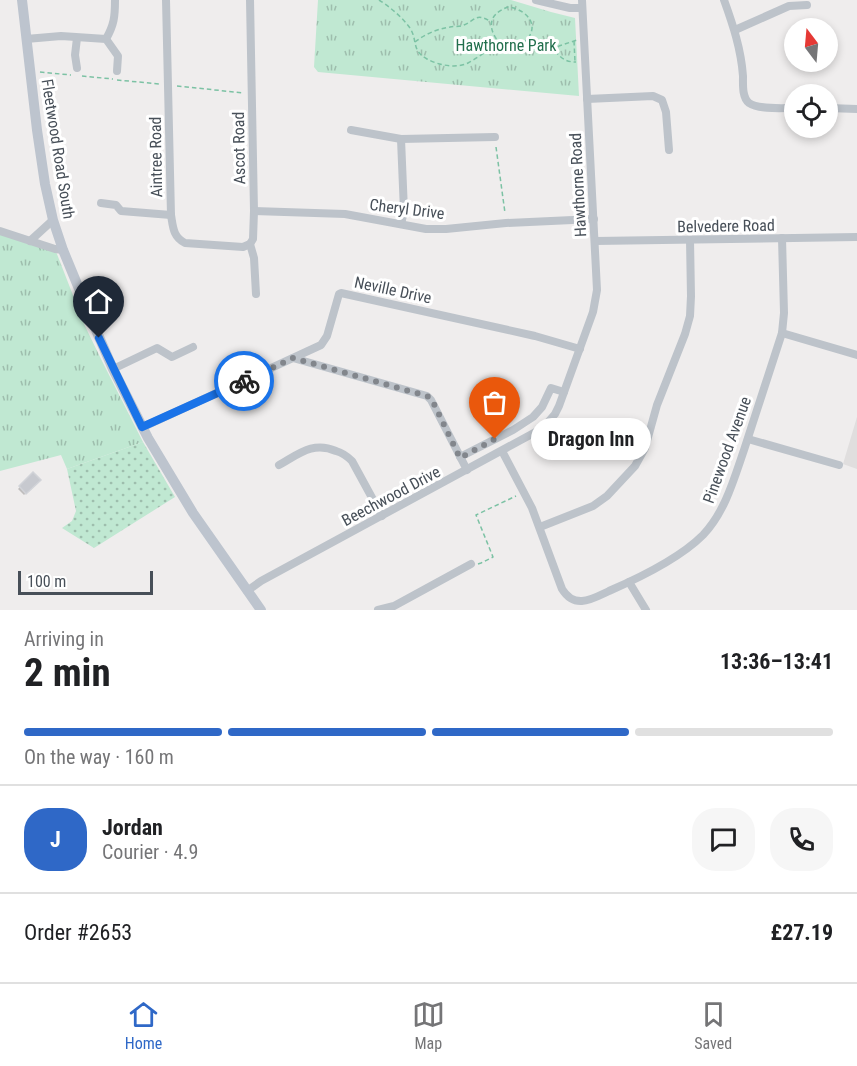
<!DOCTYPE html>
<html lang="en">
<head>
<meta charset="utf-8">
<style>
	body { margin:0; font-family:"Roboto Condensed",sans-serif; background:#f6f6f6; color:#202124; height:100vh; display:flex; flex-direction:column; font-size:22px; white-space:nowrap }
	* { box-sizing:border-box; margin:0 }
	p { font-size:20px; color:#757577 }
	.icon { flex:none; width:33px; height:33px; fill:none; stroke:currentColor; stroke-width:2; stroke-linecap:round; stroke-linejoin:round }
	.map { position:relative; height:610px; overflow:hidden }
	.sheet { display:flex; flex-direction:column; background:#fff; flex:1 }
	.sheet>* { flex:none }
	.needle { width:39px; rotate:344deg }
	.buttons { position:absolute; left:784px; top:18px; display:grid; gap:12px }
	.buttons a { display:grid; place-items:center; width:54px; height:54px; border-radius:50%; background:#fff; box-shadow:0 3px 9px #0003; font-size:30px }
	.scale { position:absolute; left:18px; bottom:15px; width:135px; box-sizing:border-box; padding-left:6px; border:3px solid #474f58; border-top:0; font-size:16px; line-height:21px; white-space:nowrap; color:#474f58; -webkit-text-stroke:4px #fff; paint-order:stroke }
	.pin { position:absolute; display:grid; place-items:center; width:51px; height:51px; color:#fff; margin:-62px -26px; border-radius:50% 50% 50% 0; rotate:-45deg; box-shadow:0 0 6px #0007 }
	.pin .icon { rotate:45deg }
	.courier { position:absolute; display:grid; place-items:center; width:60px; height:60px; margin:-30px; border:4px solid #1a73e8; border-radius:50%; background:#fff; color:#222; box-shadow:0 2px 8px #0007 }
	.bubble { position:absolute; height:42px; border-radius:21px; background:#fff; box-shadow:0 3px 9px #0003; font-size:20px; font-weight:700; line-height:42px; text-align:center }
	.headline em { font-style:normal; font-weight:700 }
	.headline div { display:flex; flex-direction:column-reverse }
	.headline { display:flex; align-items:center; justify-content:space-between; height:102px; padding:0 24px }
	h1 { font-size:39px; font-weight:700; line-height:45px }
	.bar { display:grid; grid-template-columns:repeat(4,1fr); gap:9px 6px; align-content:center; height:72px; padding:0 24px }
	.bar i { height:8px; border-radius:4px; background:#e0e0e0 }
	.bar .selected { background:#2f68c7 }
	.bar p { grid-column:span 4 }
	.line { display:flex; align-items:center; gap:15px; padding:0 24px; border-top:2px solid #e0e0e0 }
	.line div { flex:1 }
	.round { display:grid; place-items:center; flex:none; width:63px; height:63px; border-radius:24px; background:#f6f6f6 }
	.tabs { display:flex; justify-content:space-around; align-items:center; height:84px; border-top:2px solid #e0e0e0; background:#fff; font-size:16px; color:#757577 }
	.tabs a { display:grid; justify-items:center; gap:3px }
	.tabs .selected { color:#2f68c7 }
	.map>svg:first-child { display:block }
	.education { fill:#e0dede }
	.grass { fill:url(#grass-tufts) }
	.garden { fill:url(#garden-dots) }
	.shadow { fill:#0003 }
	.building { fill:#c7c9cf; stroke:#d1d3d8; stroke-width:1.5 }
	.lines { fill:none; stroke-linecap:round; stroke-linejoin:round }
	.path { stroke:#7cc2a4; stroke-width:1.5; stroke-dasharray:4.5 3; stroke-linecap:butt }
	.minor { stroke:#bdc3ca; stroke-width:8 }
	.secondary { stroke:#bdc4ce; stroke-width:10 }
	.done { stroke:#82868c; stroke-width:6; stroke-dasharray:0 10.8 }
	.route { stroke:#1a73e8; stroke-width:8 }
	.labels { text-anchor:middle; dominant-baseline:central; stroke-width:6; stroke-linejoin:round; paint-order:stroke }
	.park-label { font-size:16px; fill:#226f4d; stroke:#fff }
	.street-label { font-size:16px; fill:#474f58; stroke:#fff }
</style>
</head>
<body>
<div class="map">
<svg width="857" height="610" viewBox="0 0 857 610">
	<defs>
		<pattern id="grass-tufts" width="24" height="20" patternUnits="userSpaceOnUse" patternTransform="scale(1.5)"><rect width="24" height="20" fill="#c0e8d2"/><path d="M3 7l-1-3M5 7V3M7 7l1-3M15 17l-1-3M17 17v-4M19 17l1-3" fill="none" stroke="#9ebead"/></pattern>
		<pattern id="garden-dots" width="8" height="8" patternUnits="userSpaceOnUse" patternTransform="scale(1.5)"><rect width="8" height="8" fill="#c0e8d2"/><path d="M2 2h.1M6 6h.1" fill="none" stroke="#9ebead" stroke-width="1.8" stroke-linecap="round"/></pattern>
	</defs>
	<rect width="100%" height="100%" fill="#efeded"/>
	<polygon class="education" points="857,417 857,469 843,464"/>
	<g class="grass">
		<polygon points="318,0 511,0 551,12 575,18 579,96 318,72 314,67"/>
		<polygon points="0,231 55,249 85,326 101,359 143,442 67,469 61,455 0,471"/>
	</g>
	<polygon class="garden" points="143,442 175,497 94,548 62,528 72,521 76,511 67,469"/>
	<polygon class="shadow" points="33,474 38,480 24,495 18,489"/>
	<polygon class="building" points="33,472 41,480 26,494 19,486"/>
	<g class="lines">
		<g class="path">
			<path d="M 379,0 C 390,7 402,17 410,28 C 418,41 411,50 427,59 C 438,65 456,69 468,63 C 476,59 483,53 491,49 C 500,46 506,47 514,46 C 530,44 540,43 555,50 L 559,46 L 577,40"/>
			<polyline points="574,41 575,62"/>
			<path d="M 415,42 C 425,34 437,29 450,27 C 454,26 460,27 464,25 C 476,20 475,13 490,21"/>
			<path d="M 501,45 C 488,30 486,15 508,7 C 521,8 538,20 530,35 C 529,38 526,41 523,43"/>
			<path d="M 555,51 C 562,59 566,62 576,62"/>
			<polyline points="40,72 71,75"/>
			<polyline points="82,76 113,79"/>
			<polyline points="117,80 160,84"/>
			<polyline points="177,86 244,93"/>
			<polyline points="496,147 505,213"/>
			<polyline points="478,564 481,563 493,557 476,515 516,496"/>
		</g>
		<g class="minor">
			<path d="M 166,0 L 171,215 C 173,227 173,237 185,243 L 243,247 L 250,244"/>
			<polyline points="250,0 254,211 253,239 250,244 254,258 256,294"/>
			<polyline points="536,0 570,8 582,8"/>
			<path d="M 724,0 C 733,25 741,49 743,76 C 743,85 742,97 749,103 C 759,110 783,108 795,108"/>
			<polyline points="735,30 789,6 807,5"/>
			<polyline points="77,38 75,55 77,68"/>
			<polyline points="26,39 61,36 106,39 118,56 117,71"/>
			<path d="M 106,39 C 114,25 115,17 115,0"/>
			<polyline points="587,99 653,96 662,100 666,112 669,150"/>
			<polyline points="828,108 857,109"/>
			<polyline points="351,130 401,139 495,137"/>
			<polyline points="401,139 404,211 401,224"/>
			<polyline points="101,203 116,205 121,211 171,215"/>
			<polyline points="254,211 345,214 426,229 446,229 506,223 594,219"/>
			<polyline points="0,231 55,249 63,250"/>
			<polyline points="30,241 53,220"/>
			<polyline points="595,241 857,237"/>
			<polyline points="782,333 857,355"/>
			<polyline points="293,358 427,396 431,400 467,470"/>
			<polyline points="113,369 157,348 172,357 193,347"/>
			<polyline points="143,427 321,345 327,336 339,294 341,293 535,336 580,349"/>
			<polyline points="748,439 839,465"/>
			<path d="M 502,451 L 532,508 L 562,589 C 575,610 592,599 609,591 C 639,578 680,558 703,535 C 725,512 734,479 744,450 C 757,411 769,372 782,333 L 784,313 L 782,238"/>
			<polyline points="460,457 513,430 533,417 542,407 551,388 564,392"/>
			<path d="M 279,465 C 299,454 313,441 336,451 C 343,453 347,456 352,461 L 382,516"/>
			<polyline points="540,527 593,506 607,496 635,466 645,448 657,405 685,334 690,316 691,296 690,240"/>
			<polyline points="629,582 646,610"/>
			<polyline points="247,591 261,581 543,428 555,414 559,406 593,312 597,290 582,0"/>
			<polyline points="378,610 394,606 471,564"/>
		</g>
		<polyline class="secondary" points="22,0 37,130 45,184 53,220 63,250 99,337 113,369 148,438 193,513 261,610"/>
	</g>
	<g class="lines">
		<polyline class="done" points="244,381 293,358 427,396 432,400 460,458 495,439"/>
		<polyline class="route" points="99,338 142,427 244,381"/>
	</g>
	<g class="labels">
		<g class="park-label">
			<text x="506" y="45">Hawthorne Park</text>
		</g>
		<g class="street-label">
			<text transform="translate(239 148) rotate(-91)">Ascot Road</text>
			<text transform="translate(58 149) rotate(81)">Fleetwood Road South</text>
			<text transform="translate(156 157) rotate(-91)">Aintree Road</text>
			<text transform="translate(578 185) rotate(-93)">Hawthorne Road</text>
			<text transform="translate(407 209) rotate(7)">Cheryl Drive</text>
			<text transform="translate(726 226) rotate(-1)">Belvedere Road</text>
			<text transform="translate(393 290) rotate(12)">Neville Drive</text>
			<text transform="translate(727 450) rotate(-70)">Pinewood Avenue</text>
			<text transform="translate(391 496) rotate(-28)">Beechwood Drive</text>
		</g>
	</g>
</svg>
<div class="buttons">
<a><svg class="needle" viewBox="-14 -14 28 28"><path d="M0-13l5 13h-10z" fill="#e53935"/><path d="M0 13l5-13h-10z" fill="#757577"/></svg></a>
<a><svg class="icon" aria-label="locate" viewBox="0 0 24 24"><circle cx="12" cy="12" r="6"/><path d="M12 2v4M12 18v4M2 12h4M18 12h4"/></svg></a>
</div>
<div class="scale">100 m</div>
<div class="pin" style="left:495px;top:439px;background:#ea580c"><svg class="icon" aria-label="bag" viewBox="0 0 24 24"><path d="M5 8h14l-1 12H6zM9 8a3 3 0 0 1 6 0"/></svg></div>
<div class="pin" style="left:99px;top:338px;background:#1f2937"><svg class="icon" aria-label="home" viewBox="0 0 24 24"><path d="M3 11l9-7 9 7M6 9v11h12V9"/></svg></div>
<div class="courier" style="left:244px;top:381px"><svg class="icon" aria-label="bike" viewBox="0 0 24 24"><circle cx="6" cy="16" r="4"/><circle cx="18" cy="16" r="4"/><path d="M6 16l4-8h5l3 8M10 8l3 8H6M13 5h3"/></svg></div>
<div class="bubble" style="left:531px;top:418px;width:120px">Dragon Inn</div>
</div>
<section class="sheet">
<div class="headline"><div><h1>2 min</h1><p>Arriving in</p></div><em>13:36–13:41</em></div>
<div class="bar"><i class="selected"></i><i class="selected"></i><i class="selected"></i><i></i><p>On the way · 160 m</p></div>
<div class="line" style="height:108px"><b class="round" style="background:#2f68c7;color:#fff">J</b><div><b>Jordan</b><p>Courier · 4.9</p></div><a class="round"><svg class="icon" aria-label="chat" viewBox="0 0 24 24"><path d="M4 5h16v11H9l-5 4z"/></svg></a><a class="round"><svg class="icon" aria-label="phone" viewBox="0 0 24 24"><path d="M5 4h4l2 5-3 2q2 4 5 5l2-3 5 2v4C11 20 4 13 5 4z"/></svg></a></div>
<div class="line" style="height:78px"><div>Order #2653</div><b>£27.19</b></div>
</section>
<nav class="tabs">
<a class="selected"><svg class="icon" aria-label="home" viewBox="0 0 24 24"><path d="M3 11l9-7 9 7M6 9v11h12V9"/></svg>Home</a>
<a><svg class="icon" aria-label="map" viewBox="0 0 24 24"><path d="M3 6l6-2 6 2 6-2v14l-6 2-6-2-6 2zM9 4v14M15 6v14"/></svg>Map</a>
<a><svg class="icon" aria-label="saved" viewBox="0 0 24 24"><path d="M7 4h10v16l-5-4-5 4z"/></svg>Saved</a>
</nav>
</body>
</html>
